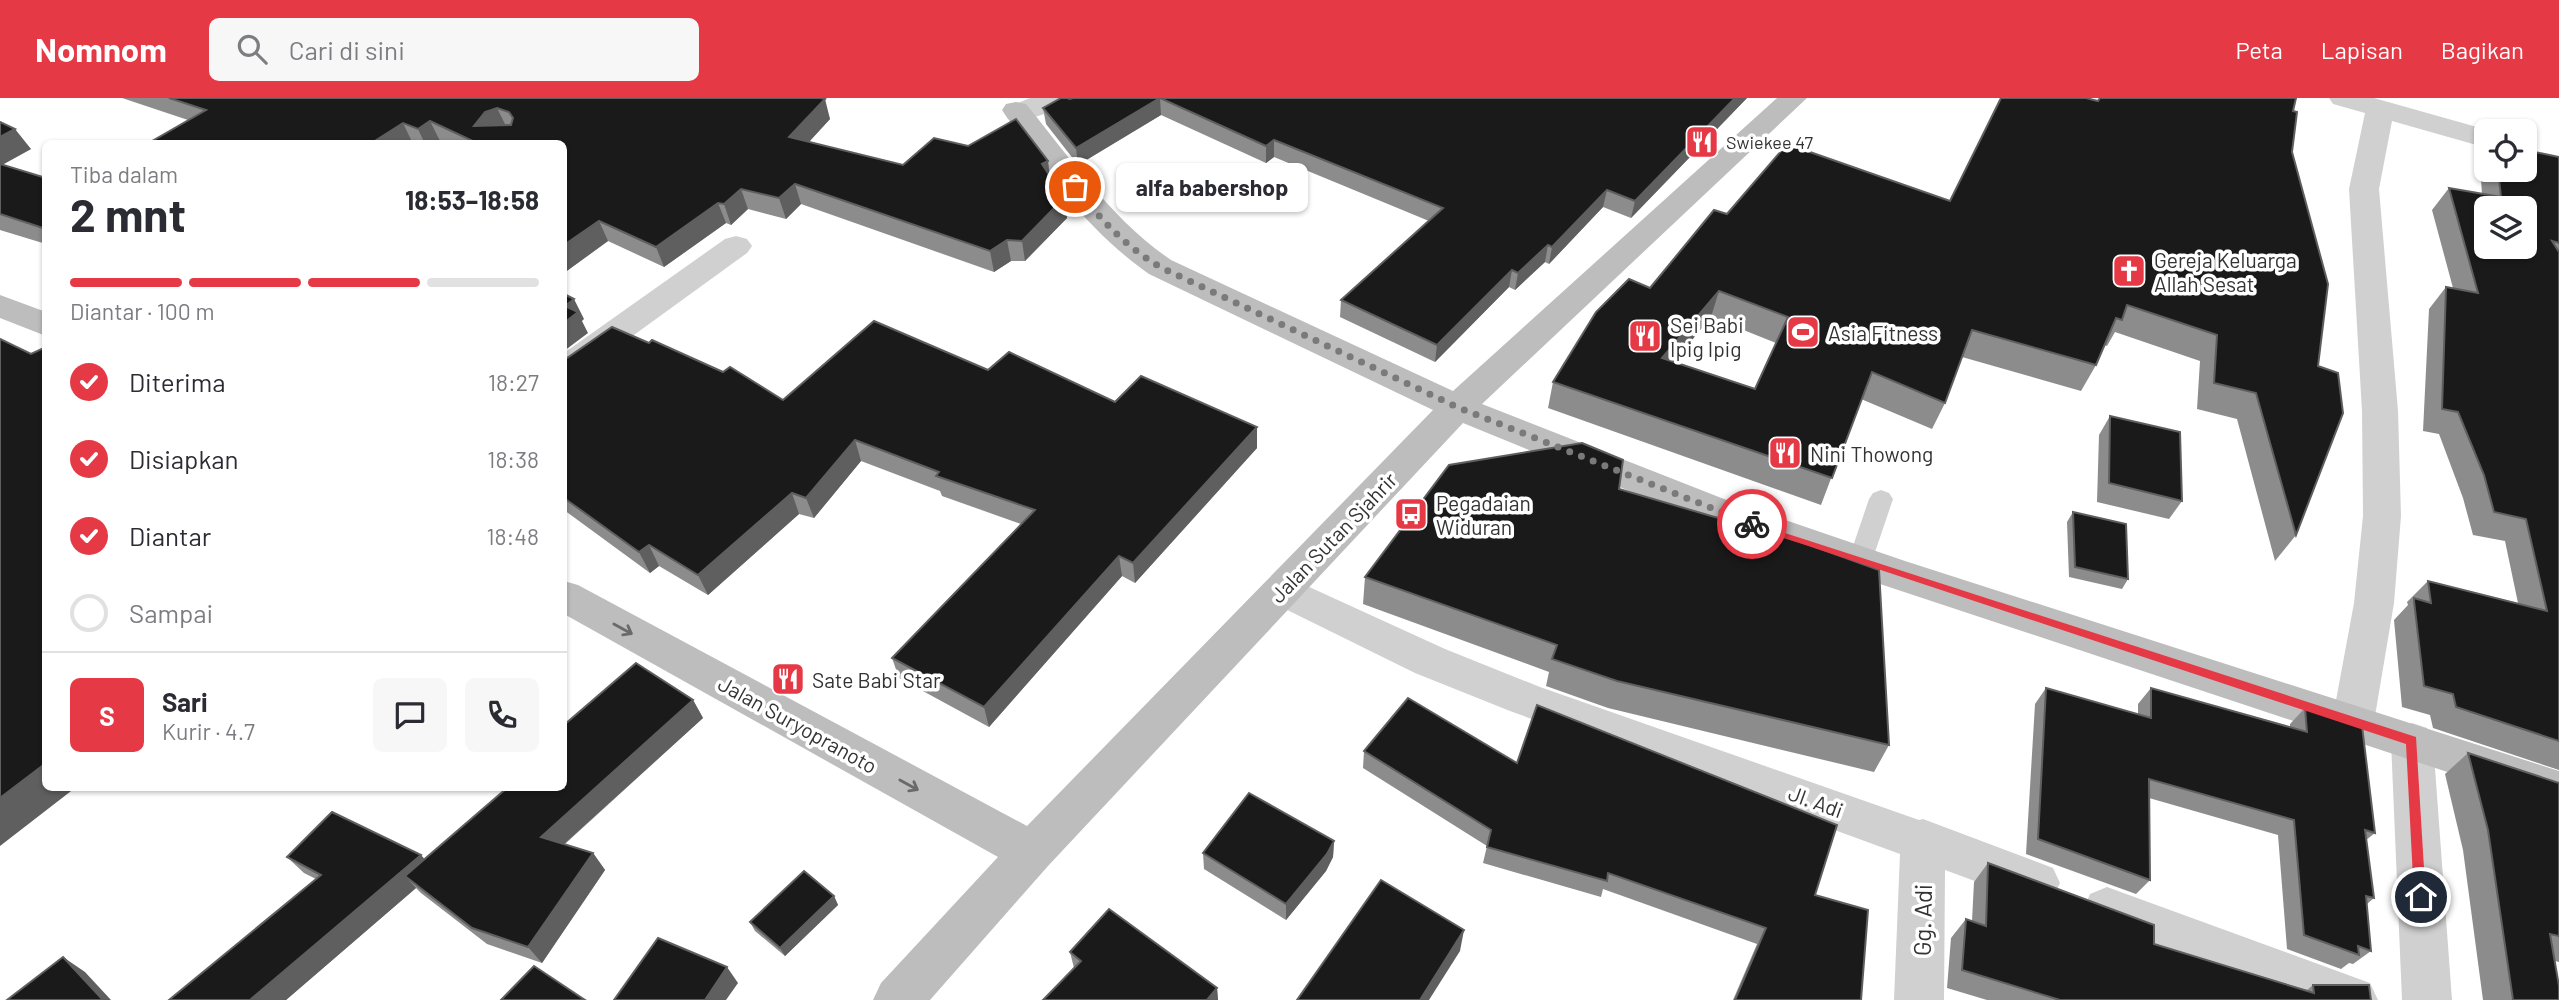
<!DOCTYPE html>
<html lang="id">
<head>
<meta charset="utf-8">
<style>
	body { margin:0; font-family:Barlow,sans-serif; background:#f7f7f7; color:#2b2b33; height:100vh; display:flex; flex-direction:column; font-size:26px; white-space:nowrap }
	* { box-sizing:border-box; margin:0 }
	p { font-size:23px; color:#7c7c81 }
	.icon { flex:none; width:38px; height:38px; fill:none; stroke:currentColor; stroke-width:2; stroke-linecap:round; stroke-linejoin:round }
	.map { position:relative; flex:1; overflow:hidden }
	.side { position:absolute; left:42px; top:42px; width:525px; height:651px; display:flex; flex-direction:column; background:#fff; border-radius:10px; box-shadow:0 2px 5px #0004 }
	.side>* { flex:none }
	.buttons { position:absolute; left:2474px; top:21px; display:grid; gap:14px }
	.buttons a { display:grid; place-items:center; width:63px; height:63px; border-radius:10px; background:#fff; box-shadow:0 2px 5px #0004; font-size:35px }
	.pin { position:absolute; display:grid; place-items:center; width:60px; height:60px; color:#fff; margin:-30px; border:4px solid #fff; border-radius:50%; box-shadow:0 2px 7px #0007 }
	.courier { position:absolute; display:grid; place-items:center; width:70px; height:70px; margin:-35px; border:5px solid #e63946; border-radius:50%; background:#fff; color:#222; box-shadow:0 2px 9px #0007 }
	.bubble { position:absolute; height:49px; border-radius:10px; background:#fff; box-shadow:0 2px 5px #0004; font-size:23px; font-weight:700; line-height:49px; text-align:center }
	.overview em { font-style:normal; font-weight:700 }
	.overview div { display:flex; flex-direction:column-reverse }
	.overview { display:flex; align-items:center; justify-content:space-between; height:119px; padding:0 28px }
	h1 { font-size:46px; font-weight:700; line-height:52px }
	.bar { display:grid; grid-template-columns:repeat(4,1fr); gap:10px 7px; align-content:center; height:84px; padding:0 28px }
	.bar i { height:9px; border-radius:5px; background:#e1e1e2 }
	.bar .current { background:#e63946 }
	.bar p { grid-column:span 4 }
	.line { display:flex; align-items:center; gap:18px; padding:0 28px; border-top:2px solid #e1e1e2 }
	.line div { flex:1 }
	.round { display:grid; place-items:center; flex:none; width:74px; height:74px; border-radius:10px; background:#f7f7f7 }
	ol { padding:0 28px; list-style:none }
	li { display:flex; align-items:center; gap:21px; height:77px }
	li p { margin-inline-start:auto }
	li .icon { padding:7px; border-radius:50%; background:#e63946; color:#fff; stroke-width:4 }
	li:last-child { color:#7c7c81 }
	li i { width:38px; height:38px; border:4px solid #e1e1e2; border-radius:50% }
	header { display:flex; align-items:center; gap:42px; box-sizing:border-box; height:98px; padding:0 35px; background:#e63946; color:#fff }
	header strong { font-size:33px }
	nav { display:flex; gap:38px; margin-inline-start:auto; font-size:24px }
	.search { width:490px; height:63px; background:#f7f7f7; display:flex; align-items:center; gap:18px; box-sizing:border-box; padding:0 24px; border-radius:10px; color:#7c7c81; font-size:26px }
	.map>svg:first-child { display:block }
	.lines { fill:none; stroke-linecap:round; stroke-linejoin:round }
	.service { fill:#d0d0d0; fill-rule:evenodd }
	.minor { fill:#d0d0d0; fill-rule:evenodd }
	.secondary { fill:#bdbdbd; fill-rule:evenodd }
	.wall { fill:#8c8c8c; fill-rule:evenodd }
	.shaded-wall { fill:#5f5f5f }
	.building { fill:#1a1a1a; stroke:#5f5f5f; stroke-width:2; fill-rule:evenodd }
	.oneway { stroke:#6a6a6a }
	.route { fill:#e63946 }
	.done { stroke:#7a7a7a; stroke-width:7; stroke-dasharray:0 12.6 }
	.labels { text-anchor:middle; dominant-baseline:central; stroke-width:7; stroke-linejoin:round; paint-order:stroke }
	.far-poi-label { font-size:18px; fill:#333; stroke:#fff; text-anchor:start }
	.poi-label { font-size:21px; fill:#333; stroke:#fff; text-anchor:start }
	.street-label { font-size:21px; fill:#333; stroke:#fff }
	.near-street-label { font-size:24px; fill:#333; stroke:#fff }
</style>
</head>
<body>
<header>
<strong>Nomnom</strong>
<div class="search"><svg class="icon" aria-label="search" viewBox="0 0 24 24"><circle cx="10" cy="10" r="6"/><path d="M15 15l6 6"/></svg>Cari di sini</div>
<nav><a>Peta</a><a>Lapisan</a><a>Bagikan</a></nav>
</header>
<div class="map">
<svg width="2559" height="902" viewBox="0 0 2559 902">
	<rect width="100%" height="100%" fill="#fff"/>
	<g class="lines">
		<polygon class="service" points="1881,392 1889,395 1893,401 1872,463 1869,470 1860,472 1851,470 1848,463 1869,401 1873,395"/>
		<g class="minor">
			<path d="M 1030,0 L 1068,0 C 1058,14 1025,25 1008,21 L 1004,15 L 1008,9 Z"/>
			<polygon points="2329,0 2374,0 2491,33 2487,33 2487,50 2392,23 2379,91 2398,313 2401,418 2394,505 2374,624 2368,637 2353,642 2338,637 2332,624 2354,505 2363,418 2362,313 2349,91 2365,15 2333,6"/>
			<polygon points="736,138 747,141 752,148 747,155 576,279 564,282 564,255 725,141"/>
			<polygon points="1283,477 1445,551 1540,589 1919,722 1923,721 2053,770 2060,785 2053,800 2037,806 1945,772 1944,902 1894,902 1900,756 1510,613 1415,575 1269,503 1263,492 1269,481"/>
			<polygon points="2412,625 2427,630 2433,643 2452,902 2402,902 2391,643 2397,630"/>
			<polygon points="2107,789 2370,885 2378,902 2291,902 2090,826 2084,811 2090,796"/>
		</g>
		<g class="secondary">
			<path d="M 1777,0 L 1807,0 L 1482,306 L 1724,401 L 1905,463 L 2559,673 L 2559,711 L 1877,485 L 1698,421 L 1463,325 L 1048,768 L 930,902 L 873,902 L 881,885 L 998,759 L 564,516 L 564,483 L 578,487 L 1027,728 L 1433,312 L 1149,176 C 1089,134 1043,72 1002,12 L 1006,6 L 1016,4 L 1026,6 C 1072,62 1111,121 1171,162 L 1453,293 Z"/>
			<polygon points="0,197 46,214 46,238 0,220"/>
		</g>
	</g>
	<g class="wall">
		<polygon points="122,0 821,0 830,21 809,44 903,67 968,48 1048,63 1050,77 1067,120 1025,163 1011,163 994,174 801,106 786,121 748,111 731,127 726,125 664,169 608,143 564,175 564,46 445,46 440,43 436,46 147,46 188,22"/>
		<polygon points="1073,0 1747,0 1631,120 1603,109 1549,166 1545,164 1515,192 1509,189 1435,264 1340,219 1341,202 1429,123 1274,59 1266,65 1161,17 1078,67 1046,26 1043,10"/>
		<path d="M 2098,3 L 2293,13 L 2292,54 L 2296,437 L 2275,463 L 2237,321 L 2197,311 L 2200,263 L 2115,234 L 2107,248 L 2104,247 L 2096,267 L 2081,293 L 1962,259 L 1945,305 L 1932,331 L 1861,301 L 1821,407 L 1548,310 L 1553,284 L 1727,116 L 1950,103 ZM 1711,219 L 1776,245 L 1755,291 L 1674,264 Z"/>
		<polygon points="0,24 31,51 2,67 46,80 46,146 0,132"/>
		<polygon points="2487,58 2487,72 2525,72 2559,59 2559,672 2433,630 2430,617 2402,609 2394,522 2408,507 2407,504 2428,483 2518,505 2505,443 2473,437 2463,400 2439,336 2423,333 2429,211 2446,189 2453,190 2432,112 2449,90 2482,96 2480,67"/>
		<polygon points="564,261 783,302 988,272 1115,304 1257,350 1135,485 1122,478 989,629 899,580 892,560 1021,426 942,398 940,393 861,363 814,420 799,416 708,497 659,468 650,475 564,412"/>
		<polygon points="2110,318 2182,403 2169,421 2097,404 2099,337"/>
		<polygon points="1619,391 1889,647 1874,674 1608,610 1546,588 1549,574 1363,506 1365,479"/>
		<polygon points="2073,414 2128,481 2122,491 2069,479 2067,424"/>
		<polygon points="2046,590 2138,616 2138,606 2151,590 2290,629 2290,626 2305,610 2375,735 2366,742 2374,800 2367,806 2371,853 2353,866 2349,865 2341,871 2287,851 2278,737 2149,700 2150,782 2136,796 2026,756 2035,606"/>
		<polygon points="693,602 703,620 565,746 593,755 605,772 542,865 487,846 421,795 416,790 286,902 169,902 316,781 304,775 287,759 425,761"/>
		<polygon points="1364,653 1517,665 1815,797 1861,902 1733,902 1757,846 1603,791 1601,799 1483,765 1487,748 1363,670"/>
		<polygon points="2468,655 2559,685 2559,864 2555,863 2559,902 2483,902 2463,752 2445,676"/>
		<polygon points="1334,743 1333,759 1326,773 1286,822 1204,771 1203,755"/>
		<polygon points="1988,765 2154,846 2307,892 2313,887 2371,902 1987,902 1947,890 1951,840 1966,821 1972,823 1974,784"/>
		<polygon points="834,798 838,807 785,858 755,833 750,824"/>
		<polygon points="1070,854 1217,890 1218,902 1043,902 1074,870"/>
	</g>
	<g class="shaded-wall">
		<polygon points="1160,0 1161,17 1078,67 1076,50"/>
		<polygon points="1735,0 1747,0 1631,120 1635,103"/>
		<polygon points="825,1 830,21 795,59 789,39"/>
		<polygon points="497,10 507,30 474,28 485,14"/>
		<polygon points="430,23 440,43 436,46 425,46 418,31"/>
		<polygon points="403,25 413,46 370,46"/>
		<polygon points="15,31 31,51 0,68 0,39"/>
		<polygon points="1274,42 1274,59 1266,65 1266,48"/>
		<polygon points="1048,63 1050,83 1042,66"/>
		<polygon points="795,86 801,106 786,121 779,100"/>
		<polygon points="741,91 748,111 731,127 724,106"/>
		<polygon points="1607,92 1603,109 1549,166 1552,149"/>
		<polygon points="1064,100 1067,120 1025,163 1022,143"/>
		<polygon points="718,105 726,125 664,169 656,149"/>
		<polygon points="599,123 608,143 564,175 564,147"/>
		<polygon points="1007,142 1011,163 994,174 990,153"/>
		<polygon points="1548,147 1545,164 1515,192 1518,175"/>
		<polygon points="1512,172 1509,189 1435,264 1437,247"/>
		<polygon points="1719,193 1711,219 1655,286 1662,260"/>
		<polygon points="574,201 584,221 582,223 588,235 564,253 565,208"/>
		<polygon points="1257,329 1257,350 1135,485 1133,465"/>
		<polygon points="855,342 861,363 814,420 806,400"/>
		<polygon points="792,395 799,416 708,497 698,477"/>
		<polygon points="649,447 659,468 650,475 639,454"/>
		<polygon points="1119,458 1122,478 989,629 984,609"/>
		<polygon points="693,602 703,620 554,755 541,739"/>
		<polygon points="46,665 46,690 75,690 0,748 0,700"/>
		<polygon points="1334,743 1333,759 1326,773 1286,822 1286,806"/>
		<polygon points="593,755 605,772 542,865 528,849"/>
		<polygon points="421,757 435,773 405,778 416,790 286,902 250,902"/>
		<polygon points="834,798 838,807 785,858 780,850"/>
		<polygon points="1464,832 1460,853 1429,902 1420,902"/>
		<polygon points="63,859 85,874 111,902 103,902"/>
		<polygon points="727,869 738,885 726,902 705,902"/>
		<polygon points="1217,890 1218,902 1207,902"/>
	</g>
	<g class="building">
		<path d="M 169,0 L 821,0 L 825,1 L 789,39 L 903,67 L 934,40 L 968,48 L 1016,21 L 1048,63 L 1042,66 L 1064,100 L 1022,143 L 1007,142 L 990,153 L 795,86 L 779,100 L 741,91 L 724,106 L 718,105 L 656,149 L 599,123 L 564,147 L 564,46 L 479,46 L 430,23 L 418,31 L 403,25 L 370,46 L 147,46 L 206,12 ZM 497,10 L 509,14 L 513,20 L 511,27 L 474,28 L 485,14 Z"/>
		<polygon points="1061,0 1067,0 1070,1 1073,0 1735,0 1635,103 1607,92 1552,149 1548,147 1518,175 1512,172 1437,247 1341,202 1443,110 1274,42 1266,48 1160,0 1076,50 1043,10"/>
		<path d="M 2001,0 L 2086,0 L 2098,3 L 2100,0 L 2296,0 L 2293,13 L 2297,14 L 2292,54 L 2328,186 L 2318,268 L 2338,275 L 2343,315 L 2296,437 L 2256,295 L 2214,285 L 2217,237 L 2127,207 L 2122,222 L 2116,220 L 2096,267 L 1972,232 L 1945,305 L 1872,274 L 1832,380 L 1553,284 L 1596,214 L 1629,181 L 1650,190 L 1714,112 L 1727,116 L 1787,46 L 1950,103 ZM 1719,193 L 1788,219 L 1755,291 L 1662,260 Z"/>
		<polygon points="0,24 15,31 0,39"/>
		<path d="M 2525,52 L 2559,59 L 2559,145 L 2552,143 L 2559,154 L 2559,643 L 2456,609 L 2453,596 L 2424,588 L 2414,503 L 2414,500 L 2431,505 L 2428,483 L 2547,513 L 2526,421 L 2494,414 L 2484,377 L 2458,314 L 2442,311 L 2446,189 L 2478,195 L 2449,90 L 2501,99 L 2498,72 L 2525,72 ZM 2487,110 L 2525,110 L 2525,149 L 2487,149 Z"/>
		<polygon points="0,66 46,80 46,131 0,116"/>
		<polygon points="564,196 574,201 565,208 578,214 564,225"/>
		<polygon points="874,223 988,272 1009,254 1115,304 1141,278 1257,329 1133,465 1119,458 984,609 892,560 1035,412 936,378 939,374 855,342 806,400 792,395 698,477 649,447 639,454 564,400 564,261 567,260 612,229 649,245 652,242 723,274 730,269 783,302"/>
		<polygon points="0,241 31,256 46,249 46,665 0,700"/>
		<polygon points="2110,318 2180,334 2182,403 2109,385"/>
		<polygon points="1582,345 1623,362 1619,391 1807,446 1879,472 1889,647 1617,583 1552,561 1557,547 1365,479 1449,367"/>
		<polygon points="2073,414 2126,426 2128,481 2075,469"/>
		<polygon points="636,565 693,602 541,739 593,755 528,849 472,830 405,778 507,690 564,690 564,627"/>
		<polygon points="2046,590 2151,620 2151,590 2307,634 2305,610 2362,628 2375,735 2365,732 2374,800 2366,798 2371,853 2358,848 2359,857 2304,837 2294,722 2149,681 2150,782 2038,741"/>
		<polygon points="1408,600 1517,665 1537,607 1837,727 1815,797 1868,812 1861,902 1735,902 1766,830 1608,775 1607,783 1487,749 1491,732 1364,653"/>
		<polygon points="2468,655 2559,685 2559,838 2550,836 2559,888 2559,902 2513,902 2488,732"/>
		<polygon points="1249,695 1334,743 1327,756 1286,806 1203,755"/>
		<polygon points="332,714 421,757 250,902 169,902 321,777 287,759"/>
		<polygon points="1988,765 2154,827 2154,846 2314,895 2313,887 2369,887 2371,902 2060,902 1962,872 1966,821 1986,828"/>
		<polygon points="804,773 834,798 780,850 750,824"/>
		<polygon points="1381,782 1464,832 1420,902 1297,902"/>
		<polygon points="1109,811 1217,890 1207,902 1043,902 1081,863 1070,854"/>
		<polygon points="658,840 727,869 705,902 614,902"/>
		<polygon points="63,859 103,902 7,902"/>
		<polygon points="534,868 585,902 501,902"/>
	</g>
	<defs><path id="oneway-shaft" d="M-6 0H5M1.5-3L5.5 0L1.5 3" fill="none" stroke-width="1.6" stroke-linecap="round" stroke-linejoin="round" transform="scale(1.75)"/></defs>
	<g class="oneway">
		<use href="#oneway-shaft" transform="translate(623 531) rotate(29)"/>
		<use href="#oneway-shaft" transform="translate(909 687) rotate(29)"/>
	</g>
	<polygon class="route" points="1748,423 2416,639 2426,803 2421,805 2414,799 2406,646 1748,428"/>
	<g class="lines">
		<path class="done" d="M 1075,89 C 1101,122 1124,147 1160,169 L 1457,309 L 1752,426"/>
	</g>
	<defs>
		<symbol id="restaurant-square" viewBox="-11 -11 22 22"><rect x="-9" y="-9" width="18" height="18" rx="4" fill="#e63946" stroke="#fff"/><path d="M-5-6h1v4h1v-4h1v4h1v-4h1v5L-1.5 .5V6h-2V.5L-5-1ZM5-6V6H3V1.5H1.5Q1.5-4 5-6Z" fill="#fff"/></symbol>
		<symbol id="church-square" viewBox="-11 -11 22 22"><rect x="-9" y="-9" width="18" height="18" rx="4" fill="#e63946" stroke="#fff"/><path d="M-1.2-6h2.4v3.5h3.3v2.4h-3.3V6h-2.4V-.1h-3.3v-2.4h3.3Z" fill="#fff"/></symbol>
		<symbol id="stadium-square" viewBox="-11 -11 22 22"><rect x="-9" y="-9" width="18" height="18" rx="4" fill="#e63946" stroke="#fff"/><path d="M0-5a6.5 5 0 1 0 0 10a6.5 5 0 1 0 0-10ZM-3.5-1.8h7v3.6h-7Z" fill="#fff"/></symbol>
		<symbol id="bus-square" viewBox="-11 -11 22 22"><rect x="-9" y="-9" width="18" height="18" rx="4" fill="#e63946" stroke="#fff"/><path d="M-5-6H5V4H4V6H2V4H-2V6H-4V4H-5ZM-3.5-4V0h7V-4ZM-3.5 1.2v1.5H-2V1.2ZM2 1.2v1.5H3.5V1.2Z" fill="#fff"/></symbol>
	</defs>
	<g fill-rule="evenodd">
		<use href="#restaurant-square" x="1683" y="25" width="38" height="38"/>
		<use href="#church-square" x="2110" y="154" width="38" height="38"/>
		<use href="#stadium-square" x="1784" y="215" width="38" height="38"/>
		<use href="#restaurant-square" x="1626" y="219" width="38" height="38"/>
		<use href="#restaurant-square" x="1766" y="336" width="38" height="38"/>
		<use href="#bus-square" x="1392" y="397" width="38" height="38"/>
		<use href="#restaurant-square" x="769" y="562" width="38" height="38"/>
	</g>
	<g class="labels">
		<g class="far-poi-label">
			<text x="1726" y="44">Swiekee 47</text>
		</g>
		<g class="poi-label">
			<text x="2154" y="161">Gereja Keluarga<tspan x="2154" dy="24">Allah Sesat</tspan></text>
			<text x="1670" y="226">Sei Babi<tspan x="1670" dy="24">Ipig Ipig</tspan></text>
			<text x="1828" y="234">Asia Fitness</text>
			<text x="1810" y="355">Nini Thowong</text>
			<text x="1436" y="404">Pegadaian<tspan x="1436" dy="24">Widuran</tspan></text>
			<text x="812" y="581">Sate Babi Star</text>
		</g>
		<g class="street-label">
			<text transform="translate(1333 439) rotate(-46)">Jalan Sutan Sjahrir</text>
			<text transform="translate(798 626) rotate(29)">Jalan Suryopranoto</text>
			<text transform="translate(1816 703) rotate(20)">Jl. Adi</text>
		</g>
		<g class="near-street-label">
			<text transform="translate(1922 822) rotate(-89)">Gg. Adi</text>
		</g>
	</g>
</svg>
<div class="buttons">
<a><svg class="icon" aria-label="locate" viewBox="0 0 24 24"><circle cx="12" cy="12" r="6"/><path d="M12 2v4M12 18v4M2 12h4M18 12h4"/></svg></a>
<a><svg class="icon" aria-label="layers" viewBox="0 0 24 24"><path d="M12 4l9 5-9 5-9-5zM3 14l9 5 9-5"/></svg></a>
</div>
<div class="pin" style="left:1075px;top:89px;background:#ea580c"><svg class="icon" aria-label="bag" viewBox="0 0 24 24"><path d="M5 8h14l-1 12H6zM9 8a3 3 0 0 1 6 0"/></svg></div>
<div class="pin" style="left:2421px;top:799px;background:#1f2937"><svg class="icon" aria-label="home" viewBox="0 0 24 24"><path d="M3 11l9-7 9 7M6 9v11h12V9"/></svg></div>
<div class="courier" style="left:1752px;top:426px"><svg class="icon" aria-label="bike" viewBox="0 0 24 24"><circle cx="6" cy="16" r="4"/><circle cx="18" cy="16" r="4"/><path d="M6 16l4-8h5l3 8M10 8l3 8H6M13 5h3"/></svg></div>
<div class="bubble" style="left:1116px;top:65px;width:192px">alfa babershop</div>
<section class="side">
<div class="overview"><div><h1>2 mnt</h1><p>Tiba dalam</p></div><em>18:53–18:58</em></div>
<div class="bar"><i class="current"></i><i class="current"></i><i class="current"></i><i></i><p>Diantar · 100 m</p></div>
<ol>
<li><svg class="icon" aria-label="check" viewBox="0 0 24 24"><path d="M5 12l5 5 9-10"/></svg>Diterima<p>18:27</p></li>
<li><svg class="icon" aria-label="check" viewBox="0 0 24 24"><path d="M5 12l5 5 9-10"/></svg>Disiapkan<p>18:38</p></li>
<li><svg class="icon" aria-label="check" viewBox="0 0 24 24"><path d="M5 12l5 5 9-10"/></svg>Diantar<p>18:48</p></li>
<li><i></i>Sampai</li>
</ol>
<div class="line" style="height:126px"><b class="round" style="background:#e63946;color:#fff">S</b><div><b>Sari</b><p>Kurir · 4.7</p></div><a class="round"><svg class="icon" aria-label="chat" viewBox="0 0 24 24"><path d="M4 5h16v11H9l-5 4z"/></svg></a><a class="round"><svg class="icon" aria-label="phone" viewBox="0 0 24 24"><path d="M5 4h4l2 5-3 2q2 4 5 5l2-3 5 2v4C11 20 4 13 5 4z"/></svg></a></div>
</section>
</div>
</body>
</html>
